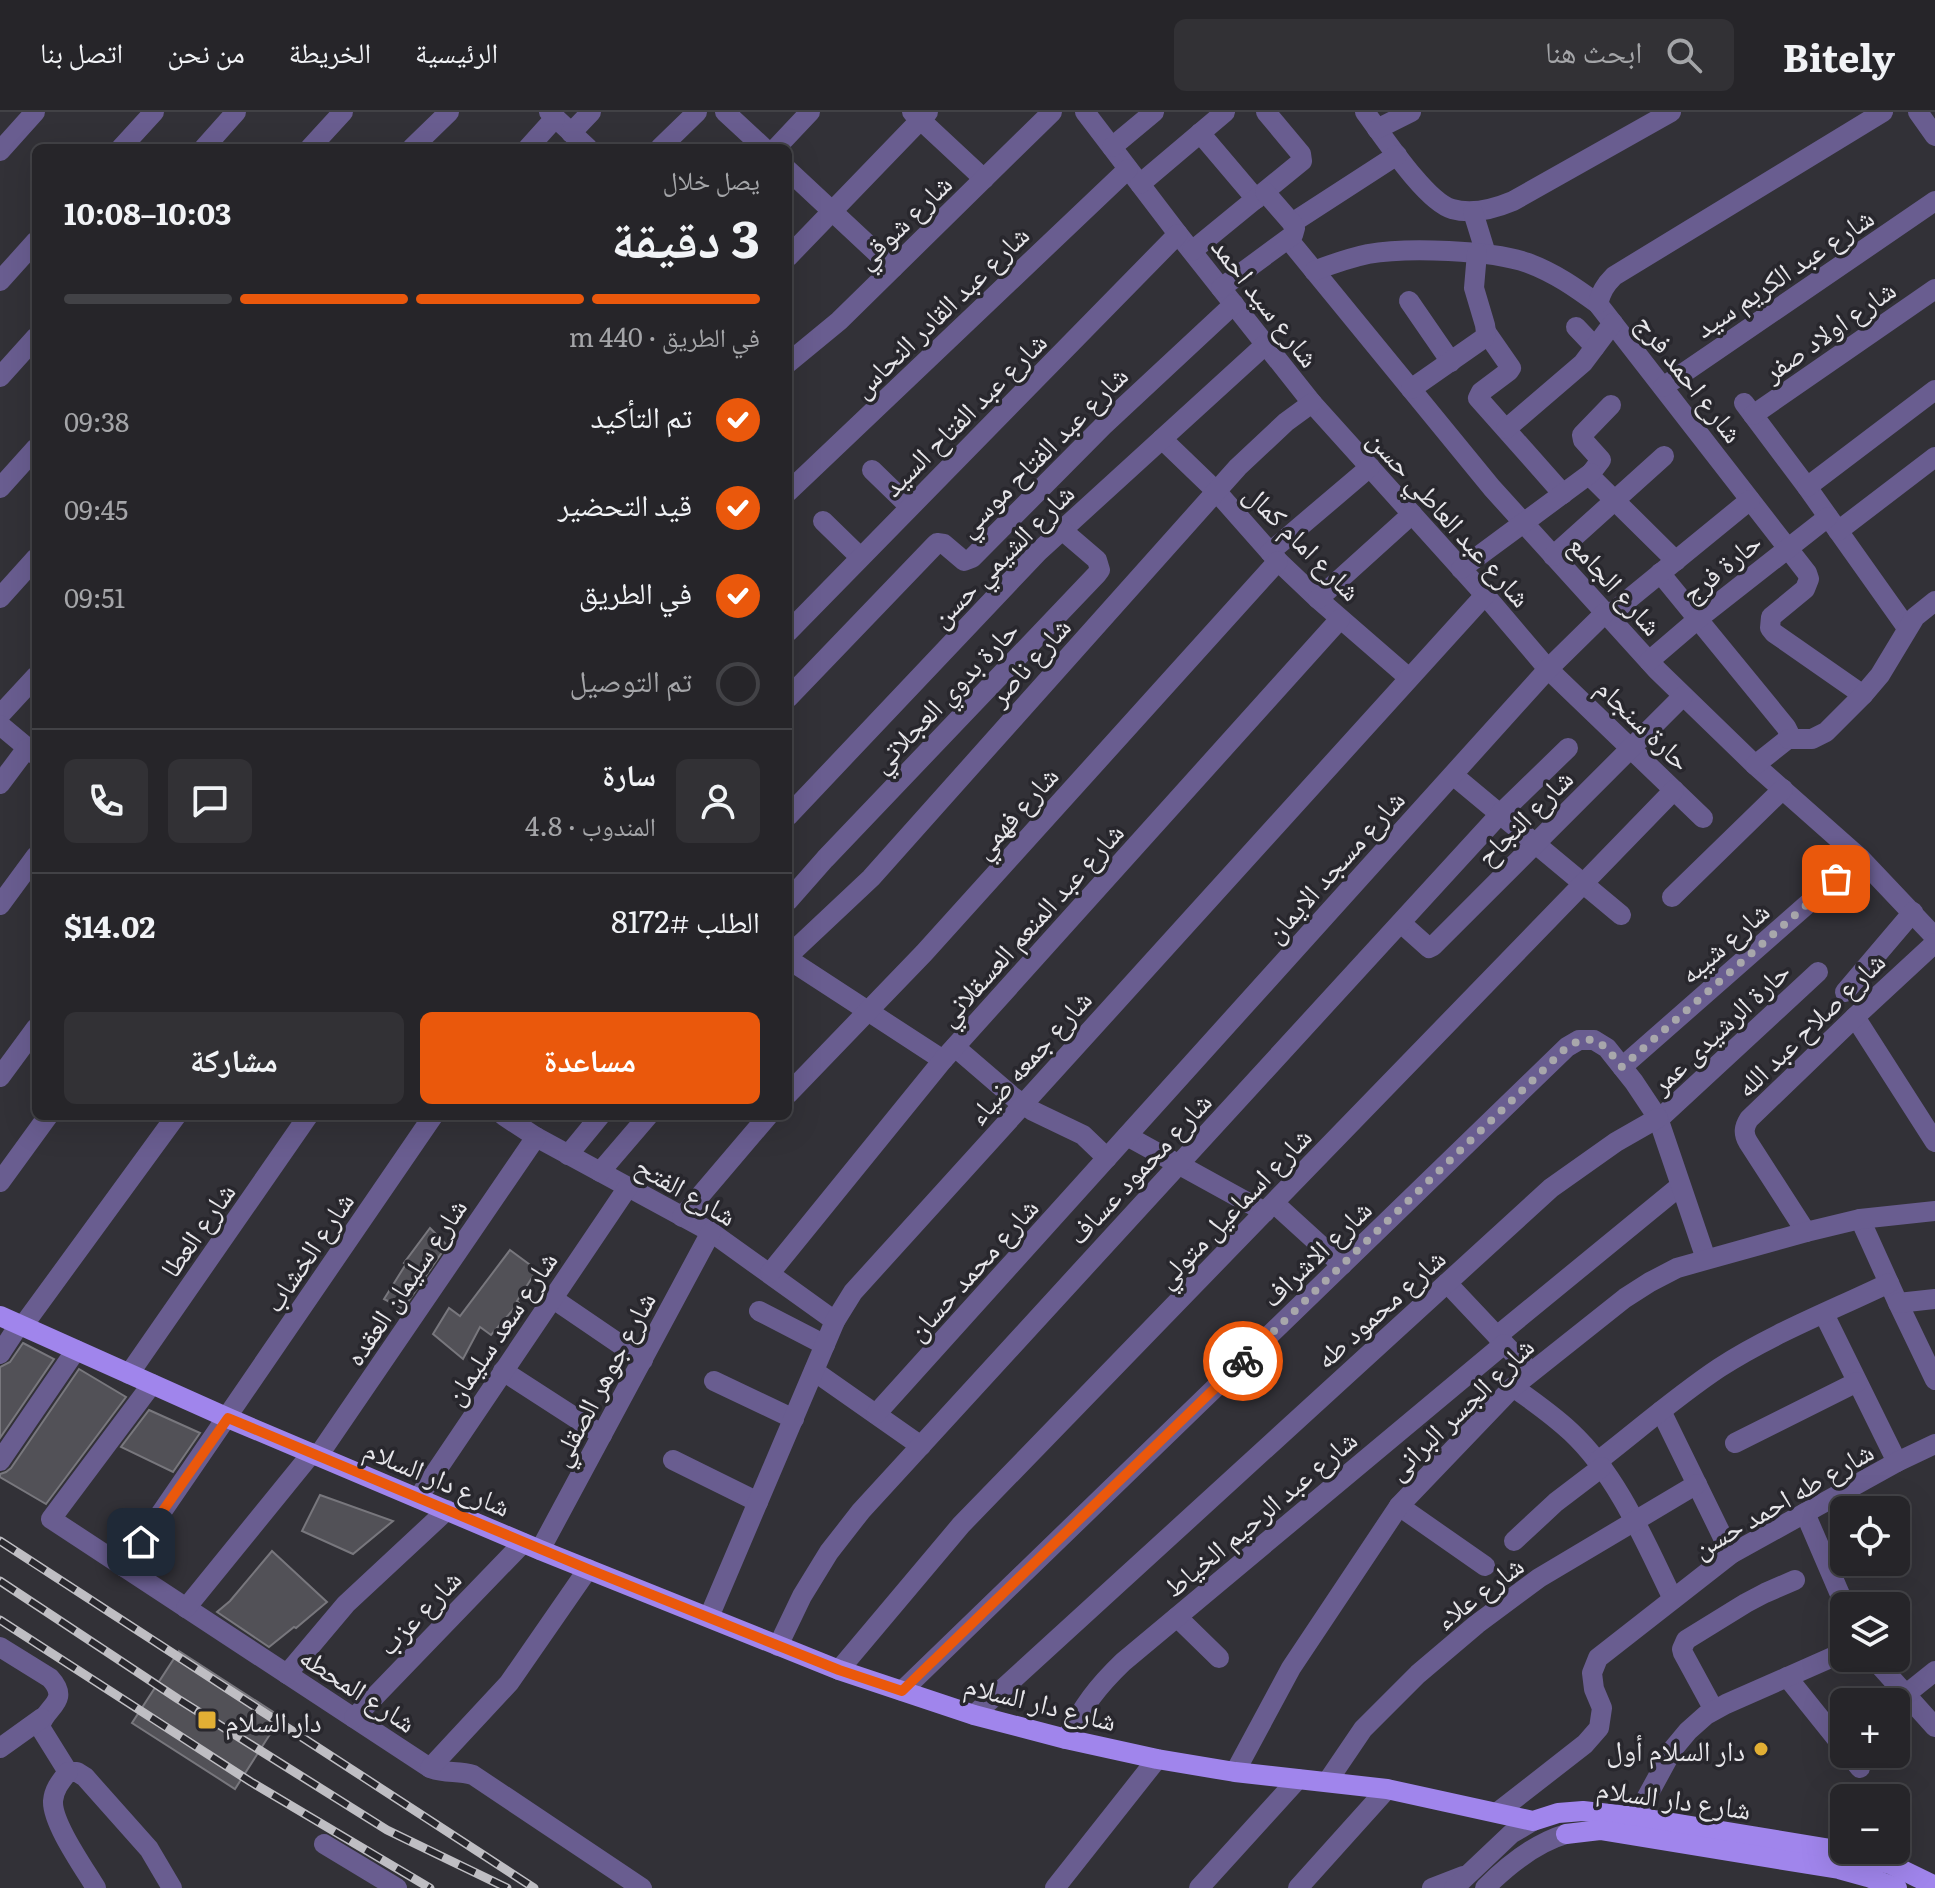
<!DOCTYPE html>
<html lang="ar">
<head>
<meta charset="utf-8">
<style>
	body { margin:0; font-family:Literata,"Noto Naskh Arabic",serif; background:#323135; color:#f1f3f6; direction:rtl; height:100vh; display:flex; flex-direction:column; font-size:30px; white-space:nowrap }
	* { box-sizing:border-box; margin:0 }
	p { font-size:26px; color:#a4a5a8 }
	.icon { flex:none; width:44px; height:44px; fill:none; stroke:currentColor; stroke-width:2; stroke-linecap:round; stroke-linejoin:round }
	.map { position:relative; flex:1; overflow:hidden; direction:ltr }
	.drawer { position:absolute; left:32px; top:32px; width:760px; height:976px; display:flex; flex-direction:column; background:#262529; border-radius:12px; box-shadow:0 8px 32px #0002,0 0 0 2px #424246; direction:rtl }
	.drawer>* { flex:none }
	.controls { position:absolute; left:1830px; top:1384px; display:grid; gap:16px }
	.controls a { display:grid; place-items:center; width:80px; height:80px; border-radius:12px; background:#262529; box-shadow:0 8px 32px #0002,0 0 0 2px #424246; font-size:40px }
	.pin { position:absolute; display:grid; place-items:center; width:68px; height:68px; color:#fff; margin:-34px; border-radius:16px; box-shadow:0 4px 12px #0006 }
	.courier { position:absolute; display:grid; place-items:center; width:80px; height:80px; margin:-40px; border:6px solid #ea580c; border-radius:50%; background:#fff; color:#222; box-shadow:0 2px 10px #0007 }
	.head em { font-style:normal; font-weight:700 }
	.head div { display:flex; flex-direction:column-reverse }
	.head { display:flex; align-items:center; justify-content:space-between; height:136px; padding:0 32px }
	h1 { font-size:52px; font-weight:700; line-height:60px }
	.bar { display:grid; grid-template-columns:repeat(4,1fr); gap:12px 8px; align-content:center; height:96px; padding:0 32px }
	.bar i { height:10px; border-radius:6px; background:#424246 }
	.bar .selected { background:#ea580c }
	.bar p { grid-column:span 4 }
	.line { display:flex; align-items:center; gap:20px; padding:0 32px; border-top:2px solid #424246 }
	.line div { flex:1 }
	.round { display:grid; place-items:center; flex:none; width:84px; height:84px; border-radius:12px; background:#323135 }
	ol { padding:0 32px; list-style:none }
	li { display:flex; align-items:center; gap:24px; height:88px }
	li p { margin-inline-start:auto }
	li .icon { padding:8px; border-radius:50%; background:#ea580c; color:#fff; stroke-width:4 }
	li:last-child { color:#a4a5a8 }
	li i { width:44px; height:44px; border:4px solid #424246; border-radius:50% }
	.primary-button { display:flex; gap:16px; margin-top:auto; padding:16px 32px }
	.primary-button a { flex:1; height:92px; border-radius:12px; background:#ea580c; color:#fff; font-size:32px; font-weight:700; line-height:92px; text-align:center }
	.primary-button a+a { background:#323135; color:#f1f3f6 }
	header { display:flex; align-items:center; gap:48px; box-sizing:border-box; height:112px; padding:0 40px; background:#262529; border-bottom:2px solid #424246 }
	header strong { font-size:38px }
	nav { display:flex; gap:44px; margin-inline-start:auto; font-size:28px }
	.search { width:560px; height:72px; background:#323135; display:flex; align-items:center; gap:20px; box-sizing:border-box; padding:0 28px; border-radius:12px; color:#a4a5a8; font-size:30px }
	.map>svg:first-child { display:block }
	.building { fill:#525157; stroke:#78777d; stroke-width:2 }
	.lines { fill:none; stroke-linecap:round; stroke-linejoin:round }
	.minor { stroke:#695d90; stroke-width:20 }
	.major { stroke:#a085ec; stroke-width:20 }
	.rail-casing { stroke:#bfbec3; stroke-width:9 }
	.rail { stroke:#28272d; stroke-width:6; stroke-dasharray:18; stroke-linecap:butt }
	.done { stroke:#a8a7ab; stroke-width:8; stroke-dasharray:0 14.4 }
	.route { stroke:#ea580c; stroke-width:10 }
	.poi-dot { fill:#e2af34; stroke:#28272d; stroke-width:3 }
	.labels { text-anchor:middle; dominant-baseline:central; stroke-width:7; stroke-linejoin:round; paint-order:stroke }
	.street-label { font-size:28px; fill:#e7e6ea; stroke:#28272d }
	.poi-label { font-size:28px; fill:#e7e6ea; stroke:#28272d; text-anchor:start }
</style>
</head>
<body>
<header>
<strong>Bitely</strong>
<div class="search"><svg class="icon" aria-label="search" viewBox="0 0 24 24"><circle cx="10" cy="10" r="6"/><path d="M15 15l6 6"/></svg>ابحث هنا</div>
<nav><a>الرئيسية</a><a>الخريطة</a><a>من نحن</a><a>اتصل بنا</a></nav>
</header>
<div class="map">
<svg width="1935" height="1776" viewBox="0 0 1935 1776">
	<rect width="100%" height="100%" fill="#323137"/>
	<g class="building">
		<polygon points="430,1116 447,1133 403,1197 384,1187 406,1152 404,1151"/>
		<polygon points="510,1138 537,1158 517,1189 519,1191 491,1223 480,1215 463,1247 433,1222 449,1196 460,1204"/>
		<polygon points="23,1231 54,1247 0,1326 0,1255 10,1250"/>
		<polygon points="79,1257 126,1285 46,1392 0,1365 0,1362 6,1360 11,1356"/>
		<polygon points="149,1298 200,1321 173,1360 121,1335"/>
		<polygon points="320,1383 393,1409 353,1442 302,1419"/>
		<polygon points="272,1439 327,1490 296,1516 294,1515 269,1535 217,1500 230,1489"/>
		<polygon points="179,1539 281,1605 235,1677 132,1611"/>
	</g>
	<g class="lines">
		<g class="minor">
			<polyline points="549,0 588,36"/>
			<polyline points="725,0 764,36"/>
			<polyline points="912,0 984,67"/>
			<polyline points="1085,0 1178,122 1312,291 1485,483 1548,557 1703,706"/>
			<path d="M 1365,0 C 1383,24 1426,90 1452,97 C 1473,103 1494,97 1513,89 L 1671,0"/>
			<polyline points="1918,0 1935,24"/>
			<polyline points="1377,17 1411,0"/>
			<polyline points="571,21 591,0"/>
			<polyline points="1200,21 1256,87"/>
			<polyline points="1112,35 1154,0"/>
			<polyline points="121,36 154,0"/>
			<polyline points="204,36 236,0"/>
			<polyline points="310,36 343,0"/>
			<polyline points="412,36 449,0"/>
			<polyline points="528,36 555,6"/>
			<polyline points="660,36 697,0"/>
			<polyline points="776,36 810,0"/>
			<polyline points="0,39 35,0"/>
			<polyline points="788,58 893,156"/>
			<polyline points="1140,72 1225,0"/>
			<polyline points="1473,100 1486,142"/>
			<polyline points="1292,111 1397,43"/>
			<polyline points="1289,128 1492,376 1657,558 1755,653 1860,746 1935,825"/>
			<polyline points="1192,139 1302,49 1301,42 1266,0"/>
			<polyline points="788,145 928,0"/>
			<path d="M 1314,159 C 1332,152 1349,146 1368,142 C 1407,135 1491,138 1528,151 C 1555,161 1576,176 1598,192 L 1807,461 L 1809,467 L 1805,477 L 1771,505 L 1770,516 L 1774,521 L 1863,583"/>
			<polyline points="0,169 36,129"/>
			<polyline points="1221,176 1293,123 1295,116 1292,111 1265,80"/>
			<polyline points="1409,189 1451,250"/>
			<path d="M 1598,192 C 1601,180 1605,173 1614,164 L 1883,0"/>
			<polyline points="1576,215 1595,235"/>
			<polyline points="1486,220 1511,256 1509,259 1481,280 1478,286 1563,382"/>
			<polyline points="788,251 839,209 1052,0"/>
			<polyline points="0,265 36,225"/>
			<polyline points="1663,275 1935,89"/>
			<polyline points="1411,277 1484,226 1486,220 1485,213 1474,176 1477,141"/>
			<polyline points="1744,291 1807,375 1907,516"/>
			<polyline points="1611,293 1582,323 1583,328 1601,348 1591,361 1591,365 1676,449"/>
			<polyline points="1753,303 1935,177"/>
			<polyline points="1506,317 1583,251 1613,211"/>
			<polyline points="1162,327 1216,379 1278,449 1318,487 1409,566"/>
			<polyline points="872,358 909,394"/>
			<polyline points="1807,375 1935,278"/>
			<polyline points="0,376 36,336"/>
			<polyline points="788,380 1128,57"/>
			<polyline points="823,409 860,445"/>
			<polyline points="1838,419 1935,345"/>
			<polyline points="1270,440 1370,355"/>
			<polyline points="1553,444 1664,344"/>
			<polyline points="1461,457 1591,361"/>
			<polyline points="1660,461 1786,615 1789,621 1788,627 1755,653"/>
			<polyline points="0,486 36,446"/>
			<polyline points="1318,487 1412,402"/>
			<polyline points="1608,504 1750,388"/>
			<polyline points="788,520 1178,122"/>
			<polyline points="1649,549 1698,507 1828,405"/>
			<polyline points="788,586 935,433 937,431 944,432 964,449 972,446 1103,314 1234,192"/>
			<polyline points="0,603 36,564"/>
			<polyline points="0,613 36,643"/>
			<polyline points="1788,627 1812,627 1826,620 1863,583 1880,563 1915,505 1935,489"/>
			<polyline points="1453,663 1621,803"/>
			<polyline points="0,672 27,636"/>
			<polyline points="788,704 1038,440 1265,233"/>
			<polyline points="1672,785 1783,677"/>
			<polyline points="788,789 825,747 1097,462 1100,458 1097,448 1062,418"/>
			<polyline points="0,793 36,744"/>
			<polyline points="1401,811 1429,836 1433,834 1683,584"/>
			<polyline points="788,844 871,766 1238,355 1286,310 1312,291"/>
			<polyline points="788,847 943,948"/>
			<polyline points="1845,880 1913,800"/>
			<polyline points="1855,905 1935,1030"/>
			<polyline points="955,935 1013,985 1033,999 1083,1023 1107,1046"/>
			<polyline points="1622,955 1860,746"/>
			<polyline points="0,965 36,916"/>
			<polyline points="788,982 924,841 1278,449"/>
			<polyline points="504,1004 536,1025 711,1120 835,1209"/>
			<polyline points="1658,1008 1818,860"/>
			<polyline points="1127,1024 1265,1100"/>
			<polyline points="568,1043 600,1004"/>
			<polyline points="600,1060 648,1004"/>
			<polyline points="0,1070 48,1004"/>
			<polyline points="1274,1091 1342,1153"/>
			<polyline points="682,1105 768,1004"/>
			<polyline points="1860,1107 1898,1191 1935,1268"/>
			<path d="M 1806,1120 L 1748,1030 C 1743,1021 1744,1015 1749,1007 L 1855,905 L 1935,831"/>
			<polyline points="770,1161 943,948 1340,507"/>
			<polyline points="1447,1171 1531,1260"/>
			<polyline points="552,1186 643,1248"/>
			<polyline points="1898,1191 1935,1187"/>
			<polyline points="759,1199 825,1233"/>
			<polyline points="1824,1202 1897,1350"/>
			<polyline points="22,1215 176,1004"/>
			<polyline points="1497,1224 1680,1074"/>
			<polyline points="0,1242 19,1213"/>
			<polyline points="503,1259 602,1323"/>
			<polyline points="814,1259 921,1334"/>
			<polyline points="129,1262 308,1004"/>
			<polyline points="714,1269 794,1307"/>
			<path d="M 152,1272 L 51,1407 L 430,1656 C 445,1662 459,1658 473,1663 L 642,1776"/>
			<path d="M 1513,1275 C 1533,1289 1553,1303 1571,1320 C 1618,1364 1645,1430 1673,1487"/>
			<polyline points="1661,1299 1731,1442"/>
			<polyline points="876,1302 1548,557 1605,501"/>
			<polyline points="1735,1331 1857,1270"/>
			<polyline points="318,1344 536,1025"/>
			<polyline points="673,1348 758,1390"/>
			<polyline points="0,1349 76,1238"/>
			<path d="M 1598,1349 C 1638,1318 1677,1284 1719,1256 C 1771,1222 1833,1198 1889,1171"/>
			<polyline points="418,1386 628,1075"/>
			<polyline points="1399,1394 1485,1454"/>
			<polyline points="1805,1401 1845,1494"/>
			<polyline points="1514,1429 1556,1390 1602,1355"/>
			<polyline points="540,1438 711,1120"/>
			<polyline points="124,1455 433,1004"/>
			<polyline points="186,1496 312,1341"/>
			<polyline points="709,1505 835,1209 853,1180 1485,483"/>
			<polyline points="1177,1505 1219,1546"/>
			<polyline points="778,1534 802,1484 829,1440 861,1399 1500,702 1568,636"/>
			<path d="M 0,1535 L 50,1566 C 72,1590 44,1595 40,1615 L 68,1660"/>
			<polyline points="1873,1546 1935,1615"/>
			<polyline points="839,1558 961,1413 1674,678"/>
			<polyline points="287,1562 346,1492 447,1398"/>
			<polyline points="1787,1565 1844,1636"/>
			<polyline points="902,1579 1567,935 1579,928 1594,928 1607,936 1634,970 1658,1006 1706,1147"/>
			<polyline points="1905,1583 1935,1559"/>
			<polyline points="1714,1598 1683,1541 1682,1537 1686,1528 1746,1491 1765,1481 1795,1468"/>
			<polyline points="974,1603 1551,1076 1616,1030 1658,1006"/>
			<polyline points="354,1606 523,1431"/>
			<path d="M 1066,1627 C 1083,1594 1097,1575 1123,1550 L 1504,1232"/>
			<polyline points="0,1636 42,1606"/>
			<polyline points="1849,1642 1860,1656"/>
			<polyline points="430,1656 509,1571 588,1457"/>
			<polyline points="68,1660 77,1660 85,1665 149,1737 172,1776"/>
			<path d="M 68,1660 C 61,1669 54,1677 53,1689 C 52,1711 84,1756 96,1776"/>
			<polyline points="1235,1660 1291,1556 1399,1394 1513,1275 1625,1186 1650,1170 1677,1156 1806,1120 1860,1107 1935,1099"/>
			<polyline points="1327,1670 1363,1617 1418,1562 1477,1512 1539,1466 1697,1372"/>
			<polyline points="1498,1700 1585,1632 1599,1616 1602,1596 1594,1577 1592,1561 1598,1546 1731,1442 1897,1350 1935,1332"/>
			<polyline points="1636,1705 1673,1637 1688,1619 1706,1603 1726,1592 1844,1540"/>
			<polyline points="324,1732 397,1776"/>
			<polyline points="1055,1776 1157,1647"/>
			<polyline points="1199,1776 1298,1667"/>
			<polyline points="1298,1776 1387,1677"/>
			<polyline points="1432,1776 1463,1764"/>
			<polyline points="1454,1776 1511,1722 1533,1709"/>
			<path d="M 1485,1776 C 1507,1754 1535,1731 1566,1722"/>
		</g>
		<g class="major">
			<polyline points="0,1204 228,1306 540,1438 839,1558 974,1603 1066,1627 1157,1647 1235,1660 1387,1677 1533,1709 1558,1701 1583,1699 1636,1705 1831,1737 1890,1752 1935,1774"/>
			<polyline points="1566,1722 1600,1718 1839,1757 1868,1765 1897,1776"/>
		</g>
		<defs>
			<g id="rail">
				<polyline points="0,1429 534,1776"/>
				<polyline points="0,1469 178,1587 387,1718 507,1776"/>
				<polyline points="0,1508 251,1670 430,1776"/>
			</g>
		</defs>
		<use href="#rail" class="rail-casing"/>
		<use href="#rail" class="rail"/>
	</g>
	<g class="lines">
		<path class="done" d="M 1243,1249 L 1567,935 C 1595,918 1604,933 1622,955 L 1836,767"/>
		<polyline class="route" points="141,1430 228,1306 588,1457 839,1558 902,1579 1243,1249"/>
	</g>
	<g class="poi-dot">
		<rect x="197" y="1598" width="20" height="20" rx="4"/>
		<circle cx="1761" cy="1637" r="8"/>
	</g>
	<g class="labels">
		<g class="street-label">
			<text transform="translate(902 108) rotate(-44)">شارع شوقي</text>
			<text transform="translate(1783 159) rotate(-34)">شارع عبد الكريم سيد</text>
			<text transform="translate(1267 189) rotate(52)">شارع سيد احمد</text>
			<text transform="translate(939 198) rotate(-44)">شارع عبد القادر النحاس</text>
			<text transform="translate(1828 217) rotate(-35)">شارع اولاد صفر</text>
			<text transform="translate(1691 265) rotate(52)">شارع احمد فرج</text>
			<text transform="translate(963 301) rotate(-45)">شارع عبد الفتاح السيد</text>
			<text transform="translate(1041 338) rotate(-45)">شارع عبد الفتاح موسي</text>
			<text transform="translate(1451 405) rotate(48)">شارع عبد العاطي حسن</text>
			<text transform="translate(1304 429) rotate(45)">شارع امام كمال</text>
			<text transform="translate(1001 442) rotate(-45)">شارع الشيمي حسن</text>
			<text transform="translate(1720 454) rotate(-39)">حارة فرج</text>
			<text transform="translate(1617 472) rotate(48)">شارع الجامع</text>
			<text transform="translate(1028 548) rotate(-48)">شارع ناصر</text>
			<text transform="translate(943 583) rotate(-46)">حارة بدوي العجلاتي</text>
			<text transform="translate(1645 611) rotate(44)">حارة سنجام</text>
			<text transform="translate(1014 699) rotate(-48)">شارع فهمي</text>
			<text transform="translate(1523 704) rotate(-45)">شارع النجاح</text>
			<text transform="translate(1333 753) rotate(-48)">شارع مسجد الايمان</text>
			<text transform="translate(1029 811) rotate(-48)">شارع عبد المنعم العسقلاني</text>
			<text transform="translate(1723 829) rotate(-41)">شارع شيبه</text>
			<text transform="translate(1809 911) rotate(-44)">شارع صلاح عبد الله</text>
			<text transform="translate(1719 914) rotate(-43)">حارة الرشيدى عمر</text>
			<text transform="translate(1028 944) rotate(-48)">شارع جمعه ضياء</text>
			<text transform="translate(1138 1055) rotate(-47)">شارع محمود عساف</text>
			<text transform="translate(687 1077) rotate(30)">شارع الفتح</text>
			<text transform="translate(1232 1094) rotate(-46)">شارع اسماعيل متولي</text>
			<text transform="translate(196 1117) rotate(-55)">شارع العطا</text>
			<text transform="translate(307 1139) rotate(-56)">شارع الخشاب</text>
			<text transform="translate(1315 1140) rotate(-44)">شارع الاشراف</text>
			<text transform="translate(971 1156) rotate(-48)">شارع محمد حسان</text>
			<text transform="translate(404 1169) rotate(-56)">شارع سليمان العقده</text>
			<text transform="translate(1379 1195) rotate(-42)">شارع محمود طه</text>
			<text transform="translate(499 1215) rotate(-56)">شارع سعد سليمان</text>
			<text transform="translate(601 1266) rotate(-62)">شارع جوهر الصقلي</text>
			<text transform="translate(1459 1295) rotate(-44)">شارع الجسر البرانى</text>
			<text transform="translate(438 1364) rotate(23)">شارع دار السلام</text>
			<text transform="translate(1782 1386) rotate(-30)">شارع طه احمد حسن</text>
			<text transform="translate(1259 1400) rotate(-40)">شارع عبد الرحيم الخياط</text>
			<text transform="translate(1478 1479) rotate(-37)">شارع علاء</text>
			<text transform="translate(418 1499) rotate(-46)">شارع عزب</text>
			<text transform="translate(359 1576) rotate(33)">شارع المحطه</text>
			<text transform="translate(1041 1589) rotate(14)">شارع دار السلام</text>
			<text transform="translate(1674 1685) rotate(8)">شارع دار السلام</text>
		</g>
		<g class="poi-label">
			<text x="225" y="1608">دار السلام</text>
			<text x="1745" y="1637" text-anchor="end">دار السلام أول</text>
		</g>
	</g>
</svg>
<div class="controls">
<a><svg class="icon" aria-label="locate" viewBox="0 0 24 24"><circle cx="12" cy="12" r="6"/><path d="M12 2v4M12 18v4M2 12h4M18 12h4"/></svg></a>
<a><svg class="icon" aria-label="layers" viewBox="0 0 24 24"><path d="M12 4l9 5-9 5-9-5zM3 14l9 5 9-5"/></svg></a>
<a>+</a>
<a>−</a>
</div>
<div class="pin" style="left:1836px;top:767px;background:#ea580c"><svg class="icon" aria-label="bag" viewBox="0 0 24 24"><path d="M5 8h14l-1 12H6zM9 8a3 3 0 0 1 6 0"/></svg></div>
<div class="pin" style="left:141px;top:1430px;background:#1f2937"><svg class="icon" aria-label="home" viewBox="0 0 24 24"><path d="M3 11l9-7 9 7M6 9v11h12V9"/></svg></div>
<div class="courier" style="left:1243px;top:1249px"><svg class="icon" aria-label="bike" viewBox="0 0 24 24"><circle cx="6" cy="16" r="4"/><circle cx="18" cy="16" r="4"/><path d="M6 16l4-8h5l3 8M10 8l3 8H6M13 5h3"/></svg></div>
<section class="drawer">
<div class="head"><div><h1>3 دقيقة</h1><p>يصل خلال</p></div><em>10:03–10:08</em></div>
<div class="bar"><i class="selected"></i><i class="selected"></i><i class="selected"></i><i></i><p>في الطريق · 440 m</p></div>
<ol>
<li><svg class="icon" aria-label="check" viewBox="0 0 24 24"><path d="M5 12l5 5 9-10"/></svg>تم التأكيد<p>09:38</p></li>
<li><svg class="icon" aria-label="check" viewBox="0 0 24 24"><path d="M5 12l5 5 9-10"/></svg>قيد التحضير<p>09:45</p></li>
<li><svg class="icon" aria-label="check" viewBox="0 0 24 24"><path d="M5 12l5 5 9-10"/></svg>في الطريق<p>09:51</p></li>
<li><i></i>تم التوصيل</li>
</ol>
<div class="line" style="height:144px"><a class="round"><svg class="icon" aria-label="person" viewBox="0 0 24 24"><circle cx="12" cy="8" r="4"/><path d="M4 21q1-7 8-7t8 7"/></svg></a><div><b>سارة</b><p>المندوب · 4.8</p></div><a class="round"><svg class="icon" aria-label="chat" viewBox="0 0 24 24"><path d="M4 5h16v11H9l-5 4z"/></svg></a><a class="round"><svg class="icon" aria-label="phone" viewBox="0 0 24 24"><path d="M5 4h4l2 5-3 2q2 4 5 5l2-3 5 2v4C11 20 4 13 5 4z"/></svg></a></div>
<div class="line" style="height:104px"><div>الطلب #8172</div><b>$14.02</b></div>
<div class="primary-button"><a>مساعدة</a><a>مشاركة</a></div>
</section>
</div>
</body>
</html>
